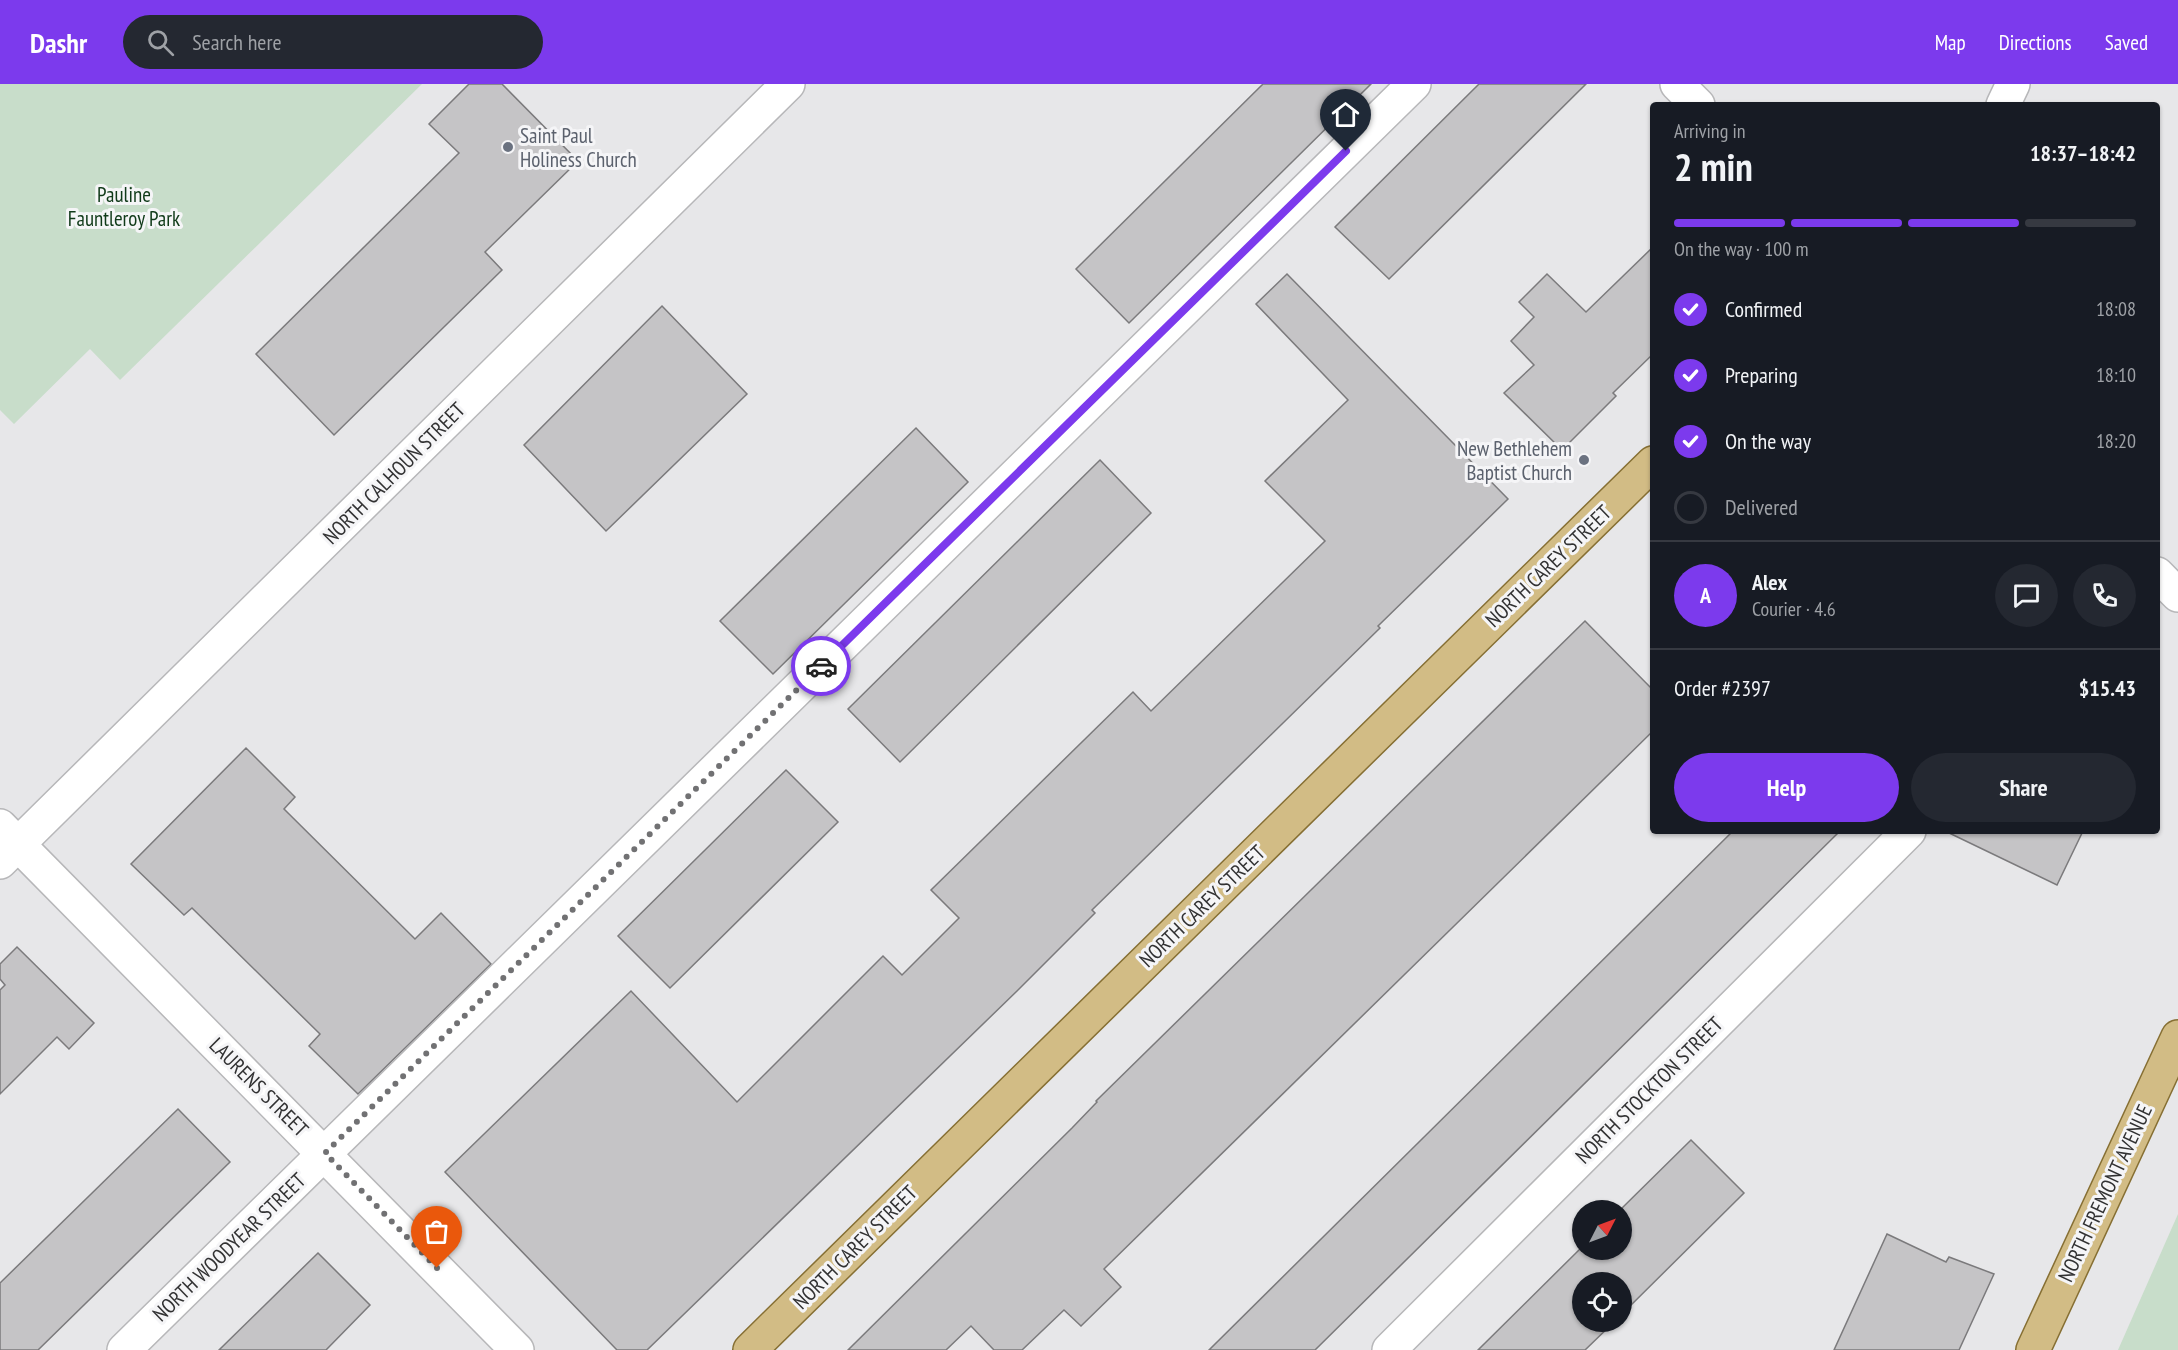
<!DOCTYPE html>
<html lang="en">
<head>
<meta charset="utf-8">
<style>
	body { margin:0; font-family:"PT Sans Narrow",sans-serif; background:#242831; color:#f1f3f6; height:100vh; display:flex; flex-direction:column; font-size:22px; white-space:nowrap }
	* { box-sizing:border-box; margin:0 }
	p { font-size:20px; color:#9ea1a6 }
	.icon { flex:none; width:33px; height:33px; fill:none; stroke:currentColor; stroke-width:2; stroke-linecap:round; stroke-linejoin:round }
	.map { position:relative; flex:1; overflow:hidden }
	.drawer { position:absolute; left:1650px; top:18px; width:510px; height:732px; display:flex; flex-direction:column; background:#171b24; border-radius:6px; box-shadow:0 2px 4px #0004 }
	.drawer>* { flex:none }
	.needle { width:39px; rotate:48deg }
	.tools { position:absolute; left:1572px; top:1116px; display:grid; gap:12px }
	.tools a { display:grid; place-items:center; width:60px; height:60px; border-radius:50%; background:#171b24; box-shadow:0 2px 4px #0004; font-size:30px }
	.pin { position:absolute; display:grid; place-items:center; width:51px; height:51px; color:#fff; margin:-62px -26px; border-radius:50% 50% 50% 0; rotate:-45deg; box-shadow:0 0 6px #0007 }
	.pin .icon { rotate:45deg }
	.courier { position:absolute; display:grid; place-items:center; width:60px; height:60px; margin:-30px; border:4px solid #7c3aed; border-radius:50%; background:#fff; color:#222; box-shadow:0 2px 8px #0007 }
	.overview em { font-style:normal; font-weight:700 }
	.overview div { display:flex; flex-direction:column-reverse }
	.overview { display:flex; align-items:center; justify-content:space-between; height:102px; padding:0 24px }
	h1 { font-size:39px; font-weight:700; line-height:45px }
	.bar { display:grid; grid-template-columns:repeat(4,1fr); gap:9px 6px; align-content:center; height:72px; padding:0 24px }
	.bar i { height:8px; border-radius:4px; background:#363941 }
	.bar .current { background:#7c3aed }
	.bar p { grid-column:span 4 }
	.line { display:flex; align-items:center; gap:15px; padding:0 24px; border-top:2px solid #363941 }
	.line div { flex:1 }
	.round { display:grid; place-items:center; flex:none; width:63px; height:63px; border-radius:32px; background:#242831 }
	ol { padding:0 24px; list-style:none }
	li { display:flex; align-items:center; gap:18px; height:66px }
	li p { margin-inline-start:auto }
	li .icon { padding:6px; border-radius:50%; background:#7c3aed; color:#fff; stroke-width:4 }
	li:last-child { color:#9ea1a6 }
	li i { width:33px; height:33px; border:3px solid #363941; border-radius:50% }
	.cta { display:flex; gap:12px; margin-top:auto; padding:12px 24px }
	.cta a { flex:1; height:69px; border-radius:36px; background:#7c3aed; color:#fff; font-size:24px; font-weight:700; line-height:69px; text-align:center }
	.cta a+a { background:#242831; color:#f1f3f6 }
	header { display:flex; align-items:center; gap:36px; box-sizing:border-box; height:84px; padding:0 30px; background:#7c3aed; color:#fff }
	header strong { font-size:28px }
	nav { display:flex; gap:33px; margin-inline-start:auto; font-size:21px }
	.search { width:420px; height:54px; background:#242831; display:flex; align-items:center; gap:15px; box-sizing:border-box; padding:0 21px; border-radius:33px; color:#9ea1a6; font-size:22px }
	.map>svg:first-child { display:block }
	.green { fill:#c8ddca }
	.building { fill:#c5c4c6; stroke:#7b7a7c; stroke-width:1.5 }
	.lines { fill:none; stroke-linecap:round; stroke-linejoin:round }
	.minor-casing { stroke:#b7b7b9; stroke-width:36 }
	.major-casing { stroke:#866f33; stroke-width:36 }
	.minor { stroke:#fff; stroke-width:33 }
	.major { stroke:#d2bc85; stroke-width:33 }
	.done { stroke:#717173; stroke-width:6; stroke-dasharray:0 10.8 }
	.route { stroke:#7c3aed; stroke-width:8 }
	.worship-dot { fill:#6b7280; stroke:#f5f5f7; stroke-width:2 }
	.labels { text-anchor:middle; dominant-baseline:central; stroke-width:6; stroke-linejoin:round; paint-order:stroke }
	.worship-label { font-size:21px; fill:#5b616d; stroke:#f5f5f7; text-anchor:start }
	.park-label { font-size:21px; fill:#103a19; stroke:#f5f5f7 }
	.street-label { font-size:21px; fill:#323233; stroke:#f5f5f7 }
</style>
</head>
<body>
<header>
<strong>Dashr</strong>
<div class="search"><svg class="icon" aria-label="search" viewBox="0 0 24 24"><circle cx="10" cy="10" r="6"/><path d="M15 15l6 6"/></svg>Search here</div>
<nav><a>Map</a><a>Directions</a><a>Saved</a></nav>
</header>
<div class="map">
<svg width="2178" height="1266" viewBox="0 0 2178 1266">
	<rect width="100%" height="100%" fill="#e7e7e9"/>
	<g class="green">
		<polygon points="0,0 422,0 120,296 90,265 14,340 0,326"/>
		<polygon points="2178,1130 2178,1266 2118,1266"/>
	</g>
	<g class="building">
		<polygon points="469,0 502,0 578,77 485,168 502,186 334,351 256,270 459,69 429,40"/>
		<polygon points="1263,0 1371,0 1129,239 1076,185"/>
		<polygon points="1479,0 1586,0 1389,195 1335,143"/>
		<polygon points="1653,163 1653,270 1613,309 1616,312 1562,366 1504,309 1534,281 1511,257 1534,233 1519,218 1547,190 1586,228"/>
		<polygon points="1287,190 1508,415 1378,542 1380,544 1092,826 1095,829 1017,907 647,1266 617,1266 445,1088 631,907 737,1018 883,872 902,891 959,834 931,806 1133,608 1151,627 1325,457 1265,397 1348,316 1256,220"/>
		<polygon points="662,222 747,310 606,447 524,361"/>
		<polygon points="916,344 968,398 773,590 720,537"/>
		<polygon points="1100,376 1151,429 900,678 848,625"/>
		<polygon points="1585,537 1653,606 1653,647 1104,1185 1121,1203 1081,1242 1064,1226 1022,1266 994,1266 971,1242 946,1266 848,1266 1072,1044 1097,1018 1096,1017"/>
		<polygon points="246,664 295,713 284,725 415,855 441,829 491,880 358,1010 309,962 320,950 192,824 184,831 131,780"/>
		<polygon points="786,686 838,738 670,904 618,852"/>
		<polygon points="1733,747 1840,747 1315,1266 1209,1266"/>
		<polygon points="1945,747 2083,747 2057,801"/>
		<polygon points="17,863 94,939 69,965 57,953 0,1010 0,906 5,901 0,895 0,880"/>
		<polygon points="178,1025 230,1078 38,1266 0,1266 0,1199"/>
		<polygon points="1691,1056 1744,1109 1622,1230 1622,1198 1582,1198 1582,1238 1614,1238 1585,1266 1478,1266 1582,1163 1582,1166 1622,1166 1620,1126"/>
		<polygon points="1887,1150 1946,1178 1949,1173 1994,1190 1959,1266 1834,1266"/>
		<polygon points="318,1169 370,1221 326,1266 219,1266"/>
	</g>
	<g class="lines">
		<defs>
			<g id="minor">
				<polyline points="1677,0 1698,21"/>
				<polyline points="2003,21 2013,0"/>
				<polyline points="2157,490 2178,511"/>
				<polyline points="0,742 517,1266"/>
				<polyline points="0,778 788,0"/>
				<polyline points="124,1266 1414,0"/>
				<polyline points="1389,1266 1909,747"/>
			</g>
			<g id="major">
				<polyline points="750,1266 1653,379"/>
				<polyline points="2033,1266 2178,953"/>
			</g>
		</defs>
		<use href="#minor" class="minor-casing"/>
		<use href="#major" class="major-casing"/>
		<use href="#minor" class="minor"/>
		<use href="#major" class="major"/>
	</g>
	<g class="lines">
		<polyline class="done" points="437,1184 325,1069 821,582"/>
		<polyline class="route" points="821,582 1346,67"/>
	</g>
	<g class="worship-dot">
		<circle cx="508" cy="63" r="6"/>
		<circle cx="1584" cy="376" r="6"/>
	</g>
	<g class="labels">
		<g class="worship-label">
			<text x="520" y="51">Saint Paul<tspan x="520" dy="24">Holiness Church</tspan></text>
			<text x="1572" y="364" text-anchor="end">New Bethlehem<tspan x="1572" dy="24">Baptist Church</tspan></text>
		</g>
		<g class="park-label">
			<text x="124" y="110">Pauline<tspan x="124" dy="24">Fauntleroy Park</tspan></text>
		</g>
		<g class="street-label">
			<text transform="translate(394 389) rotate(-45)">NORTH CALHOUN STREET</text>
			<text transform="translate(1548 482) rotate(-44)">NORTH CAREY STREET</text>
			<text transform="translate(1202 822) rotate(-44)">NORTH CAREY STREET</text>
			<text transform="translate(259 1003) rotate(45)">LAURENS STREET</text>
			<text transform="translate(1649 1006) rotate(-45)">NORTH STOCKTON STREET</text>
			<text transform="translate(2105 1109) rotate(-65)">NORTH FREMONT AVENUE</text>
			<text transform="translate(229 1163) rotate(-44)">NORTH WOODYEAR STREET</text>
			<text transform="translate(855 1163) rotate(-45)">NORTH CAREY STREET</text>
		</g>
	</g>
</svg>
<div class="tools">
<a><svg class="needle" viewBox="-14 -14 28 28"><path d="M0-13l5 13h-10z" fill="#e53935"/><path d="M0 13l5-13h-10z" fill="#9ea1a6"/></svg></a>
<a><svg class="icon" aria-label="locate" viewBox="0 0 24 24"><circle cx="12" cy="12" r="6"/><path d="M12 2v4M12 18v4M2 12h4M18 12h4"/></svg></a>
</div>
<div class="pin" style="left:437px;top:1184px;background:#ea580c"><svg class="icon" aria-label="bag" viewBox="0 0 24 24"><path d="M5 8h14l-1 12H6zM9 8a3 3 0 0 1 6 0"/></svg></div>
<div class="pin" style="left:1346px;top:67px;background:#1f2937"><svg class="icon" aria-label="home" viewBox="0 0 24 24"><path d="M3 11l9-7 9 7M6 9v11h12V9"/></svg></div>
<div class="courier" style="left:821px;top:582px"><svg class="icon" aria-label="car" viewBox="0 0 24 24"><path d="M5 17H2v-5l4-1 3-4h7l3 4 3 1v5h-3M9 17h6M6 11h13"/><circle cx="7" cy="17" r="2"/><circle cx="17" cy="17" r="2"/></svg></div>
<section class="drawer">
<div class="overview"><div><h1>2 min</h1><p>Arriving in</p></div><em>18:37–18:42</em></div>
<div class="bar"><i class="current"></i><i class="current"></i><i class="current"></i><i></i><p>On the way · 100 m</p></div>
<ol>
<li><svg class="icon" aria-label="check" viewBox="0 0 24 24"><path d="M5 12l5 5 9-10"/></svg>Confirmed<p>18:08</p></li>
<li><svg class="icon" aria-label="check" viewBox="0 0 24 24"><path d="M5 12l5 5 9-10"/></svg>Preparing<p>18:10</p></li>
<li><svg class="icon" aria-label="check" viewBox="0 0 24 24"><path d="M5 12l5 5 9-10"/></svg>On the way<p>18:20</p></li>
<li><i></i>Delivered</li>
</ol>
<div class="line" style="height:108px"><b class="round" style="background:#7c3aed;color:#fff">A</b><div><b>Alex</b><p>Courier · 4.6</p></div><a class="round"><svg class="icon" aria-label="chat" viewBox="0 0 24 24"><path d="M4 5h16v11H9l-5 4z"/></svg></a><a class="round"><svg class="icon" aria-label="phone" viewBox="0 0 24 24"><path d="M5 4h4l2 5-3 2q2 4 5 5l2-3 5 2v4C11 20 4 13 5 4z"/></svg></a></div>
<div class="line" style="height:78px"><div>Order #2397</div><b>$15.43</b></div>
<div class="cta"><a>Help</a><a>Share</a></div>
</section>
</div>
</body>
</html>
